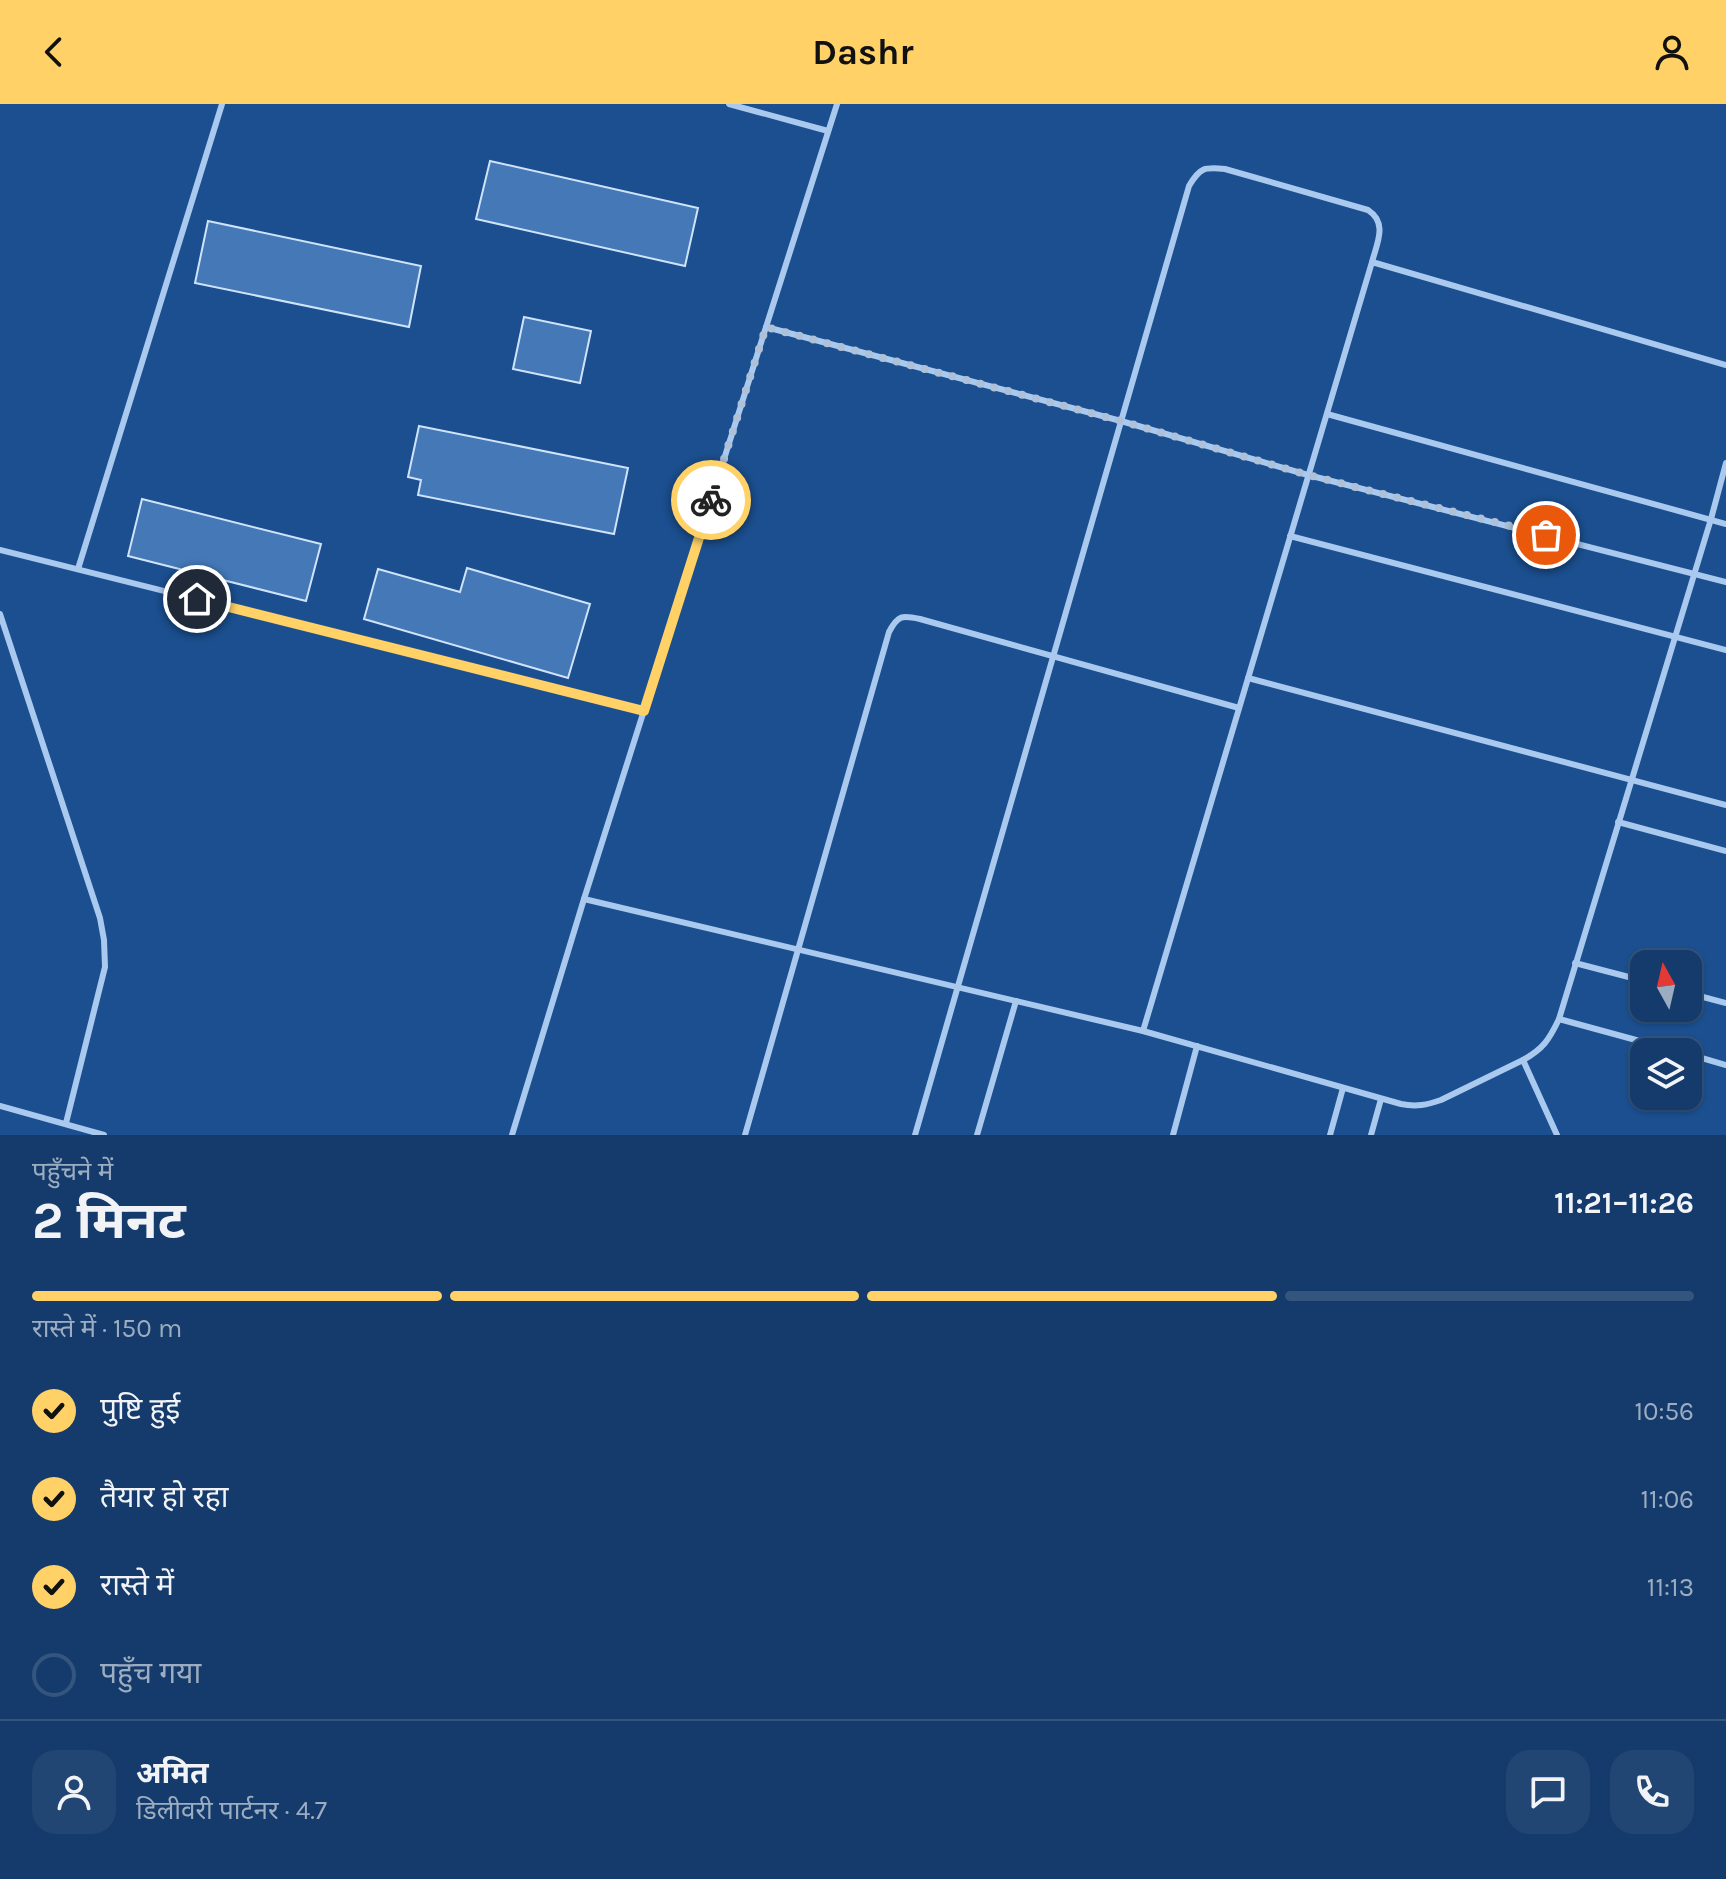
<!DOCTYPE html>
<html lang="hi">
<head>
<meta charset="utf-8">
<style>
	body { margin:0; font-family:Karla,"Noto Sans Devanagari",sans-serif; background:#214673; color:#f1f3f6; height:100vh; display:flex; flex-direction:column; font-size:30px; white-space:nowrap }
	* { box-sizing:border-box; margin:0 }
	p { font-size:26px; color:#9dadc1 }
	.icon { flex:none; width:44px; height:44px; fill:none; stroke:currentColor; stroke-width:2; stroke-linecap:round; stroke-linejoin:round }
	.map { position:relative; height:1031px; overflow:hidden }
	.sheet { display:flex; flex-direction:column; background:#143b6b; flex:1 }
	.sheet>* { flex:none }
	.needle { width:52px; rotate:352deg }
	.tools { position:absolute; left:1630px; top:846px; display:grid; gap:16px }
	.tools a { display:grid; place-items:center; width:72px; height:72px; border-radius:16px; background:#143b6b; box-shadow:0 2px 6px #0004,0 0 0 2px #33557e; font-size:40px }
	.pin { position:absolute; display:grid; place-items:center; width:68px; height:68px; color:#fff; margin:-34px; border:4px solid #fff; border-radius:50%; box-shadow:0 2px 8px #0007 }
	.courier { position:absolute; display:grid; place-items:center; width:80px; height:80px; margin:-40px; border:6px solid #ffd166; border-radius:50%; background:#fff; color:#222; box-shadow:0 2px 10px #0007 }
	.overview em { font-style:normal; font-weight:700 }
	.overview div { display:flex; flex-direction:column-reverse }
	.overview { display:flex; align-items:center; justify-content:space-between; height:136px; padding:0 32px }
	h1 { font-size:52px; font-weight:700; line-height:60px }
	.bar { display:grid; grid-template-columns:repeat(4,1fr); gap:12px 8px; align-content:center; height:96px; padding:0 32px }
	.bar i { height:10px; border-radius:6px; background:#33557e }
	.bar .on { background:#ffd166 }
	.bar p { grid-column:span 4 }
	.line { display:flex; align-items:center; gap:20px; padding:0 32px; border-top:2px solid #33557e }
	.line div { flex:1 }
	.round { display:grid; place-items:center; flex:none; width:84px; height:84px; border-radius:24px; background:#214673 }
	ol { padding:0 32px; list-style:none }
	li { display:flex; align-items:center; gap:24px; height:88px }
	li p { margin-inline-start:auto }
	li .icon { padding:8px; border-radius:50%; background:#ffd166; color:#111; stroke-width:4 }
	li:last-child { color:#9dadc1 }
	li i { width:44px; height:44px; border:4px solid #33557e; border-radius:50% }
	header { display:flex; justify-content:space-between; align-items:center; height:104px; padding:0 32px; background:#ffd166; color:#111; font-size:36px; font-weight:700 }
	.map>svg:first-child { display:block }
	.building { fill:#4478b7; stroke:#cfe3fa; stroke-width:2 }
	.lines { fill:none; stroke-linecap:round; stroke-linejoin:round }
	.service { stroke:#a9c9ee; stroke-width:6 }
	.done { stroke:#afc1d8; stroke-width:8; stroke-dasharray:0 14.4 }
	.route { stroke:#ffd166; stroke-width:10 }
</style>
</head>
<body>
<header><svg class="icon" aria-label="back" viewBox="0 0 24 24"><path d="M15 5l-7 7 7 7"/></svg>Dashr<svg class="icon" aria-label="person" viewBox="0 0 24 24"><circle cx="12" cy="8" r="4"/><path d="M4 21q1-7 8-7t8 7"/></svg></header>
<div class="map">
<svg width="1726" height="1031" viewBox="0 0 1726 1031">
	<rect width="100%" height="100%" fill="#1b4f8f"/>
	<g class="building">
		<polygon points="490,57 698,104 685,162 476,115"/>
		<polygon points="208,117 421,162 409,223 195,179"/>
		<polygon points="524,213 591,227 580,279 513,265"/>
		<polygon points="419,322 628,364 614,430 418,391 421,376 408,373"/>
		<polygon points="142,395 321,440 306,497 128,452"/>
		<polygon points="467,464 590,500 568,574 364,515 378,465 460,488"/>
	</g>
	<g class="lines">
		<g class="service">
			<polyline points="729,0 828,27"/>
			<polyline points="766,223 1121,317 1308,371 1726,478"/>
			<polyline points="1327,310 1726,420"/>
			<polyline points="1290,432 1726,546"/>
			<polyline points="0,446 644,607"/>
			<polyline points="78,465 222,0"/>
			<polyline points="0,510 100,814 104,836 105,863 66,1019"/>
			<polyline points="1248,574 1726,701"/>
			<polyline points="1618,718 1726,747"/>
			<path d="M 584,795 L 1143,927 L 1401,1000 C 1416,1003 1427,1001 1441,996 L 1523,956 L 1557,1031"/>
			<polyline points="1575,859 1644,877"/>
			<polyline points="1688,889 1726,899"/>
			<polyline points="1559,915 1680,948"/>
			<polyline points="1143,927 1372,158 1726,261"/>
			<polyline points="1688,950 1726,961"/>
			<path d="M 1523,956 C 1543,945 1549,936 1559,915 L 1711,415 L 1726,359"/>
			<polyline points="0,1002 104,1031"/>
			<polyline points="512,1031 584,795 837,0"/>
			<path d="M 745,1031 L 889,528 C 898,511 902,511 920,515 L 1239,604"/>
			<path d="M 915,1031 L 1189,82 C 1200,63 1205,63 1225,65 L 1368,106 C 1388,119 1377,139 1372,158"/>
			<polyline points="977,1031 1016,897"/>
			<polyline points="1173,1031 1197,942"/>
			<polyline points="1330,1031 1343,984"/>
			<polyline points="1371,1031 1381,995"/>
		</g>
	</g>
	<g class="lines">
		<polyline class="done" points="711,396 766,223 1121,317 1308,371 1546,431"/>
		<polyline class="route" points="197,495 644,607 711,396"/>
	</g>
</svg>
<div class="tools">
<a><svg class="needle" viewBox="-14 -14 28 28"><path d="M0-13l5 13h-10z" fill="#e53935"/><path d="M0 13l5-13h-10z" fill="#9dadc1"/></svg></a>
<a><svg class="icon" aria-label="layers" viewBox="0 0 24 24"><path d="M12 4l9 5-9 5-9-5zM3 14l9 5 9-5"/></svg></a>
</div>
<div class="pin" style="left:1546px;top:431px;background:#ea580c"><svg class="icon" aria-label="bag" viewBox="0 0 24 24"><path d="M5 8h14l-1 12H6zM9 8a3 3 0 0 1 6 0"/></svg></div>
<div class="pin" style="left:197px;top:495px;background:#1f2937"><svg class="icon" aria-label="home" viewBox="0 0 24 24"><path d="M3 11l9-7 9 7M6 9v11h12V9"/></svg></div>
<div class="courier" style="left:711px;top:396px"><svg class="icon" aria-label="bike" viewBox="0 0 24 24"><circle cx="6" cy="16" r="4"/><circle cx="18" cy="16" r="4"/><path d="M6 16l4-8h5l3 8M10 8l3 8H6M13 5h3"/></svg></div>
</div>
<section class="sheet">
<div class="overview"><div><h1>2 मिनट</h1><p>पहुँचने में</p></div><em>11:21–11:26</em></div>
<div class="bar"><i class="on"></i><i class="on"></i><i class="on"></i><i></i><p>रास्ते में · 150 m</p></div>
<ol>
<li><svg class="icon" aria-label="check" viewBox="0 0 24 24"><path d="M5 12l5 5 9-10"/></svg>पुष्टि हुई<p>10:56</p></li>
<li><svg class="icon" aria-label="check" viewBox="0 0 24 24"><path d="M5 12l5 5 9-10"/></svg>तैयार हो रहा<p>11:06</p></li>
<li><svg class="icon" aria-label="check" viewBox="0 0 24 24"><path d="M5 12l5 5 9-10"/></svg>रास्ते में<p>11:13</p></li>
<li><i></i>पहुँच गया</li>
</ol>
<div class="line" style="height:144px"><a class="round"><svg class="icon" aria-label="person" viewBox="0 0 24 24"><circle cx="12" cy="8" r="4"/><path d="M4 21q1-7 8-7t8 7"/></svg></a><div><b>अमित</b><p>डिलीवरी पार्टनर · 4.7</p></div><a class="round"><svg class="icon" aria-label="chat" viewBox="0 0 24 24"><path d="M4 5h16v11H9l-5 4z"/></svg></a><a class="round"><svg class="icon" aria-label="phone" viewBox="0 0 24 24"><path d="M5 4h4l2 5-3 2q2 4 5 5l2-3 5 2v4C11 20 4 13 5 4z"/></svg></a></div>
</section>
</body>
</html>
